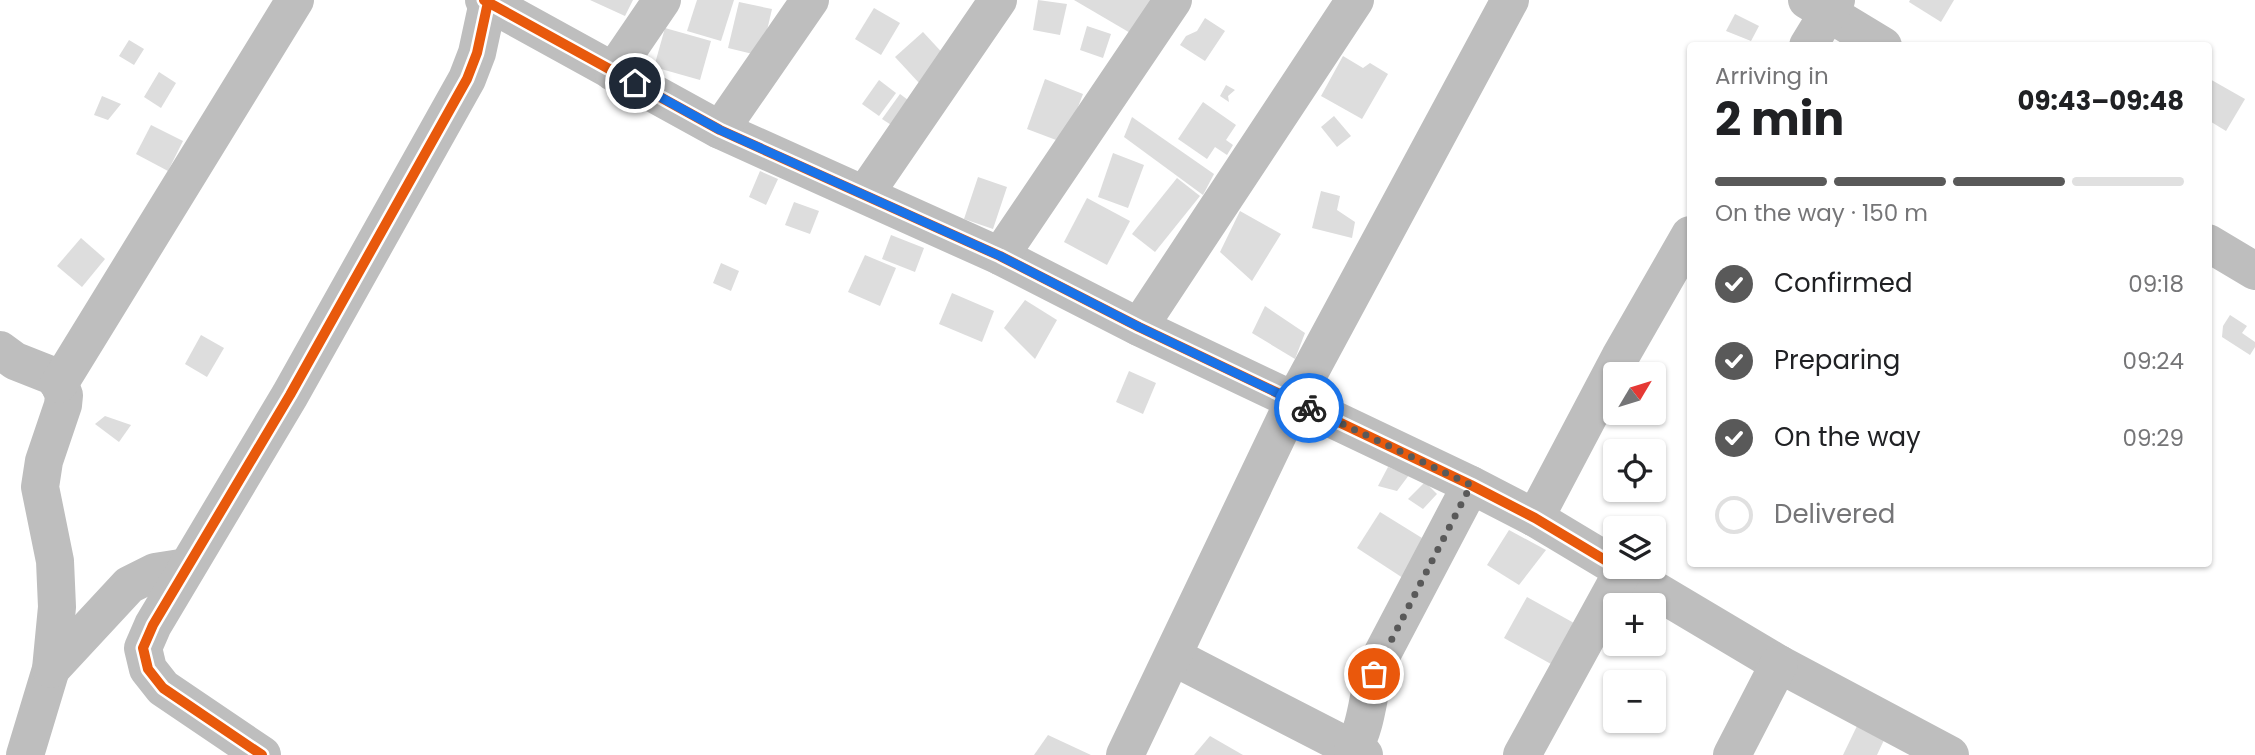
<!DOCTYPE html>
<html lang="en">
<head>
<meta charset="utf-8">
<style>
	body { margin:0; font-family:Poppins,sans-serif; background:#f6f6f6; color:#202124; height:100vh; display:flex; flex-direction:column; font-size:26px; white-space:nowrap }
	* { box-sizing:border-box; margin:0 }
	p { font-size:23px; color:#757577 }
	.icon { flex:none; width:38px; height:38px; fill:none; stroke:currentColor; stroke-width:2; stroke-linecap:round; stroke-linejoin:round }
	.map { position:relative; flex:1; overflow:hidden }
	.details { position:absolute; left:1687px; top:42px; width:525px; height:525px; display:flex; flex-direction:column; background:#fff; border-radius:7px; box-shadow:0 2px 5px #0004 }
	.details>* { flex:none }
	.needle { width:46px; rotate:52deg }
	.tools { position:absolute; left:1603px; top:362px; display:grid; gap:14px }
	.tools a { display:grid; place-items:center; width:63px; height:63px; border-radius:7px; background:#fff; box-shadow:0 2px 5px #0004; font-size:35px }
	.pin { position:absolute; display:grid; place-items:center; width:60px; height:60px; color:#fff; margin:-30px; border:4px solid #fff; border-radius:50%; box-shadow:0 2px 7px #0007 }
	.courier { position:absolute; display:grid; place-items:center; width:70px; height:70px; margin:-35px; border:5px solid #1a73e8; border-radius:50%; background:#fff; color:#222; box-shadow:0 2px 9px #0007 }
	.head em { font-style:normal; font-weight:700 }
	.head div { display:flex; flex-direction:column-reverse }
	.head { display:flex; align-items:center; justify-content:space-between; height:119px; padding:0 28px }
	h1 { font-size:46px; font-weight:700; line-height:52px }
	.bar { display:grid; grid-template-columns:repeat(4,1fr); gap:10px 7px; align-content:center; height:84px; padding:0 28px }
	.bar i { height:9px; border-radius:5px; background:#e0e0e0 }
	.bar .on { background:#595959 }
	.bar p { grid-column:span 4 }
	ol { padding:0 28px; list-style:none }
	li { display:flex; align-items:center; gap:21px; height:77px }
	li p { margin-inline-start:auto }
	li .icon { padding:7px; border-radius:50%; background:#595959; color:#fff; stroke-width:4 }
	li:last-child { color:#757577 }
	li i { width:38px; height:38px; border:4px solid #e0e0e0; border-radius:50% }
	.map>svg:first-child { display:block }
	.building { fill:#ddd }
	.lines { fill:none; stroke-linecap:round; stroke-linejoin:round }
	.minor { stroke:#bebebe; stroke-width:38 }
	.cycleway-casing { stroke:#fff; stroke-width:15 }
	.cycleway { stroke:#e8590c; stroke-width:10 }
	.done { stroke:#595959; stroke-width:7; stroke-dasharray:0 12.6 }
	.route { stroke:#1a73e8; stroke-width:9 }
</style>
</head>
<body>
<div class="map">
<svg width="2255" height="755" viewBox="0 0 2255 755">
	<rect width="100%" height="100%" fill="#fff"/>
	<g class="building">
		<polygon points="590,0 633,0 625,16"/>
		<polygon points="697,0 734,0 721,41 687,31"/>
		<polygon points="1038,0 1067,4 1060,35 1033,30"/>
		<polygon points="1074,0 1152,0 1132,34"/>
		<polygon points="1910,0 1954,0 1941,22 1909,2"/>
		<polygon points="739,2 772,9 761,56 728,48"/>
		<polygon points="874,8 900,23 881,55 855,39"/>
		<polygon points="1735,14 1759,26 1751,41 1726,31"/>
		<polygon points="1205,18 1225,31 1205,61 1180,45 1186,36 1197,31"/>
		<polygon points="1087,26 1111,34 1103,58 1080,50"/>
		<polygon points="665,28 711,41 700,80 654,67"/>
		<polygon points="923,32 948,59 920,84 895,57"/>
		<polygon points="129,40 144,49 134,65 119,56"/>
		<polygon points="1343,56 1363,68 1370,63 1388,74 1362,119 1321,96"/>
		<polygon points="159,72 176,83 161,108 144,97"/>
		<polygon points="2208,78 2245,99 2226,131 2208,120"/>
		<polygon points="1045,79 1083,94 1064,143 1027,129"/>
		<polygon points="879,80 896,93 879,116 862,104"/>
		<polygon points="1226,85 1235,90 1228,96 1229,102 1220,96"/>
		<polygon points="900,94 916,106 899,130 882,119"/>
		<polygon points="102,96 121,104 108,120 94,115"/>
		<polygon points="1203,102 1236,125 1226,140 1233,145 1227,155 1215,147 1207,159 1178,139"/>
		<polygon points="1334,116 1351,136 1337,147 1321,127"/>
		<polygon points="1132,117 1214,174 1203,195 1124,137"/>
		<polygon points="151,125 183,141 168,171 136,154"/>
		<polygon points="1113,153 1144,165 1128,208 1098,197"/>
		<polygon points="760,171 778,179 766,205 749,197"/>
		<polygon points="978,177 1007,187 993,229 964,219"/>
		<polygon points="1177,178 1200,196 1155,252 1132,234"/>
		<polygon points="1321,191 1340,196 1337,210 1355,222 1352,238 1312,228"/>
		<polygon points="1087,198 1130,221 1107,265 1064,242"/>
		<polygon points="794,202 819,211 810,234 785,225"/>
		<polygon points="1240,211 1281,234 1252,281 1220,252"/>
		<polygon points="891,235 924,248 915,272 882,259"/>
		<polygon points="81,238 105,259 82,287 57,266"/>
		<polygon points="865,255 896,268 880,306 848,292"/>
		<polygon points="721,263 739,271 731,291 713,283"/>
		<polygon points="952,293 994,311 982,342 939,324"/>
		<polygon points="1025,300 1057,320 1035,359 1004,328"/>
		<polygon points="1265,306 1305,333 1295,359 1252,333"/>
		<polygon points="2230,315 2247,326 2242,333 2255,342 2255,347 2250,355 2222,337 2223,326"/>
		<polygon points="201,335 224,348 207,377 185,364"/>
		<polygon points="1129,371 1156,383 1143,414 1116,402"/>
		<polygon points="105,416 131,425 119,442 95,424"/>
		<polygon points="1388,467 1409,475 1397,491 1378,486"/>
		<polygon points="1425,482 1437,494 1423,509 1408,499"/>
		<polygon points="1380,512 1422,538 1403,578 1357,548"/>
		<polygon points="1509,530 1546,550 1519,585 1487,565"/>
		<polygon points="1527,597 1574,623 1551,664 1504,638"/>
		<polygon points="1857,726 1884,740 1877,755 1843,755"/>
		<polygon points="1048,735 1091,755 1034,755"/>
		<polygon points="1210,736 1243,755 1194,755"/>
	</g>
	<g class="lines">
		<g class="minor">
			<polyline points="484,0 720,130 1000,256 1139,327 1471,485 1535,518 1615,566"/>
			<polyline points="1807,0 1883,46"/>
			<polyline points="1808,46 1836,0"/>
			<polyline points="613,72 662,0"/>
			<polyline points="720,130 810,0"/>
			<polyline points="865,194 998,0"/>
			<polyline points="2208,243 2255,271"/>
			<polyline points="1000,256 1173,0"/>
			<polyline points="1139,327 1355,0"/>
			<polyline points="0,350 15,361 53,376 59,384 64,395 63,405 44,461 40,487 55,561 57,607 51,669 25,755"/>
			<polyline points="59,384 295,0"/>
			<polyline points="1535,518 1620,357 1690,235"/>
			<polyline points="1616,567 1779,664 1950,755"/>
			<polyline points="1174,657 1364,755"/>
			<polyline points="51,669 129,585 155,572 187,567"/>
			<path d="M 1353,749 C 1369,722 1367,689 1379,660 L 1471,485"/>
			<polyline points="262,755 163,688 148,669 143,648 153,625 290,395 467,79 477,53 488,2"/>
			<polyline points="1125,755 1294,401 1510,0"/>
			<polyline points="1522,755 1623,571"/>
			<polyline points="1732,755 1779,664"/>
		</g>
		<defs>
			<g id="cycleway">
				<polyline points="484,0 720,130 1000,256 1139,327 1471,485 1535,518 1615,566"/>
				<polyline points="262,755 163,688 148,669 143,648 153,625 290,395 467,79 477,53 488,2"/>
			</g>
		</defs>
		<use href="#cycleway" class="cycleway-casing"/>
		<use href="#cycleway" class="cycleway"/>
	</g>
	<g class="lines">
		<polyline class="done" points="1309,408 1471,485 1374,674"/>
		<polyline class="route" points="635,83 720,130 1000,256 1139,327 1309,408"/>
	</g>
</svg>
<div class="tools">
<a><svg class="needle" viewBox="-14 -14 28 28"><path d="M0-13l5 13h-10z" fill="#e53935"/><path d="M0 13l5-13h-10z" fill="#757577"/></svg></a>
<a><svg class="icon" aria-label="locate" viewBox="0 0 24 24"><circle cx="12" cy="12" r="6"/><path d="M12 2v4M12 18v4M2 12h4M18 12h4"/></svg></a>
<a><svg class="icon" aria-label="layers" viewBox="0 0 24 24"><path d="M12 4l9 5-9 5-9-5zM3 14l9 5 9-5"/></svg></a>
<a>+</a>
<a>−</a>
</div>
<div class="pin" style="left:1374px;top:674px;background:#ea580c"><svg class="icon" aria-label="bag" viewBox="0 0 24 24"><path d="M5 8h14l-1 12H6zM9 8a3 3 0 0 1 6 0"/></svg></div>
<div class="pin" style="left:635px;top:83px;background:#1f2937"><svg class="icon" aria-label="home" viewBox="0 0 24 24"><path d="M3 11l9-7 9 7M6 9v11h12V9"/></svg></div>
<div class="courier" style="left:1309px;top:408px"><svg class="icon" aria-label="bike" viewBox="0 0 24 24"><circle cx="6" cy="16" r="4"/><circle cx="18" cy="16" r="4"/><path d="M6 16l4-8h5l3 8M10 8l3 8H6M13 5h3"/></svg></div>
<section class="details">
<div class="head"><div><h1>2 min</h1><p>Arriving in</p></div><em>09:43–09:48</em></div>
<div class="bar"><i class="on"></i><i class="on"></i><i class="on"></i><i></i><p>On the way · 150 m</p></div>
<ol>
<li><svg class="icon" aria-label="check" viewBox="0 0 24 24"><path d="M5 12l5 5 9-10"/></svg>Confirmed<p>09:18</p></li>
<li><svg class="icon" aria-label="check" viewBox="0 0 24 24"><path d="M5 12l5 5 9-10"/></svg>Preparing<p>09:24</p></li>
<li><svg class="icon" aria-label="check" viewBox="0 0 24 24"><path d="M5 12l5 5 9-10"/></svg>On the way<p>09:29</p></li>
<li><i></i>Delivered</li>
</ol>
</section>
</div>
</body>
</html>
